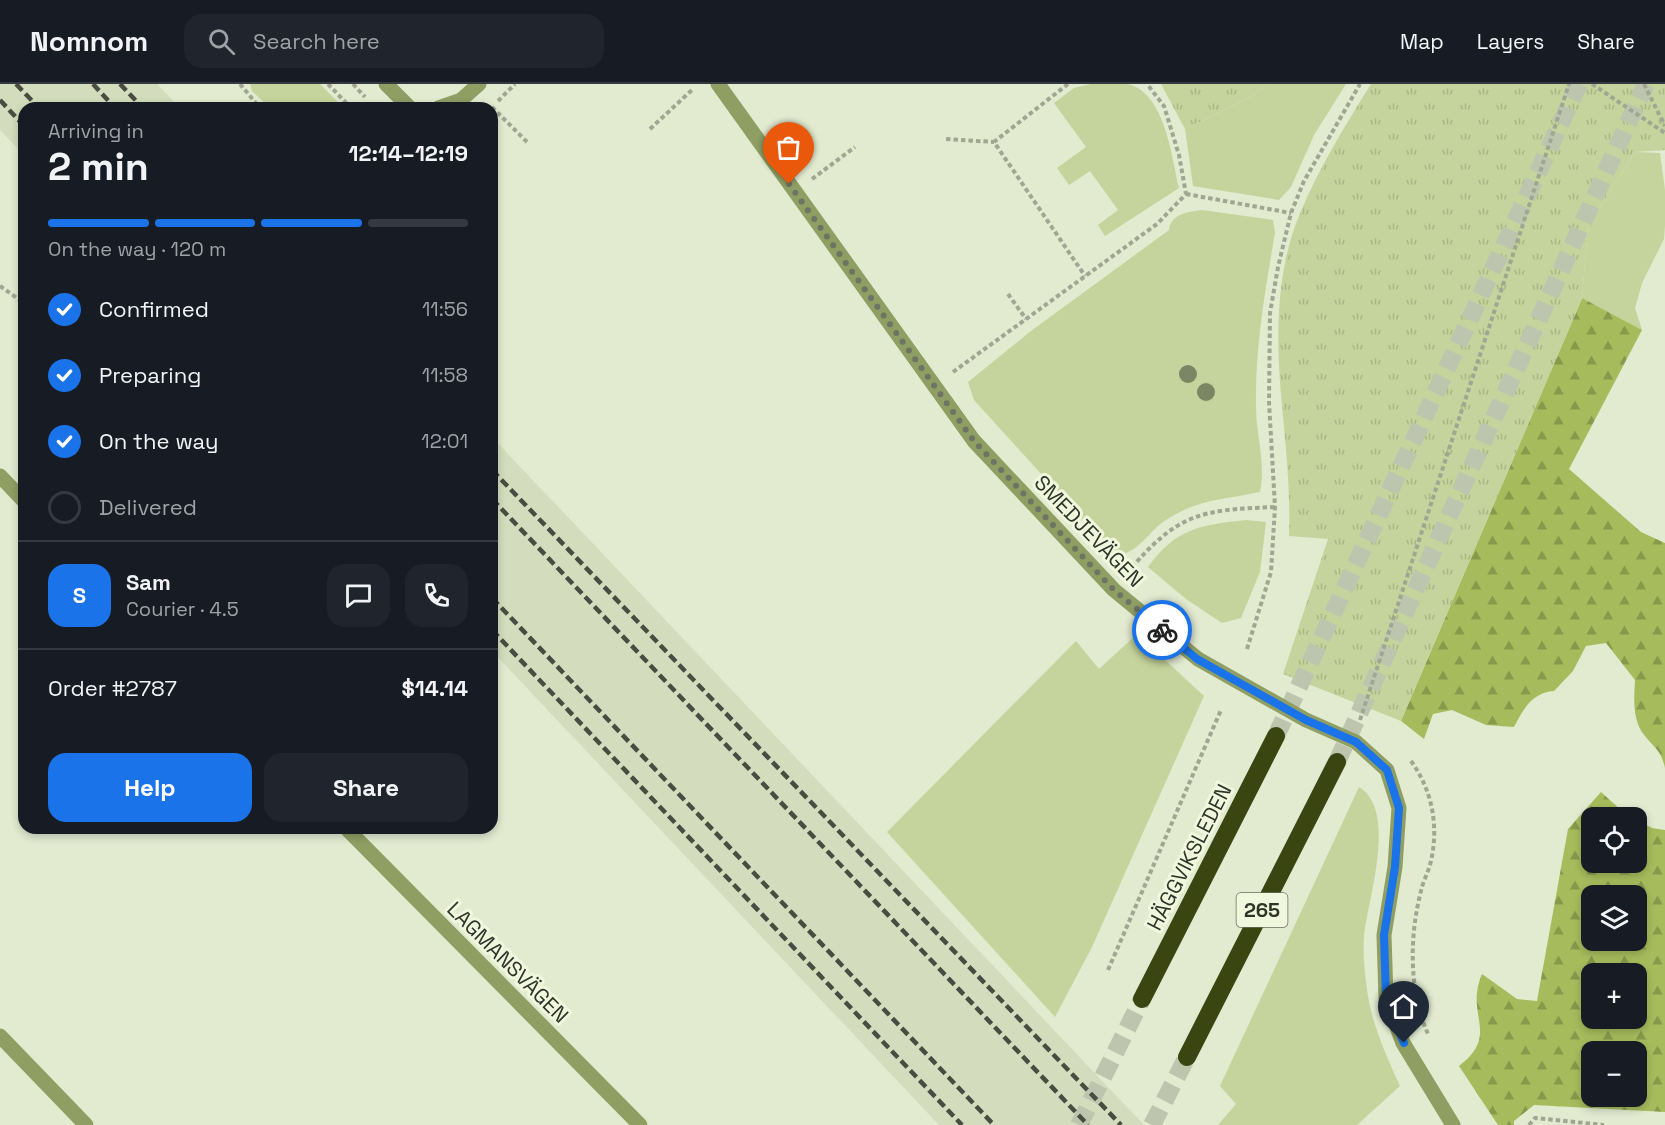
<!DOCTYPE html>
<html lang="en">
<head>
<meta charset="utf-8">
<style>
	body { margin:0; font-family:"Space Grotesk",sans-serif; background:#20242c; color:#f1f3f6; height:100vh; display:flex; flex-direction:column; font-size:22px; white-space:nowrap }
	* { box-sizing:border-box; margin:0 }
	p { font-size:20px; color:#9ea1a6 }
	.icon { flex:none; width:33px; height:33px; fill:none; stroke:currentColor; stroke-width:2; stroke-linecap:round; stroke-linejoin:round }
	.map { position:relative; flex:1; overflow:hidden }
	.drawer { position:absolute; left:18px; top:18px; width:480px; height:732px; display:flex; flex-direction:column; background:#171b24; border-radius:18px; box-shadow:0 3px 9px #0003 }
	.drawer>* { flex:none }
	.controls { position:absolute; left:1581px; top:723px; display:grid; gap:12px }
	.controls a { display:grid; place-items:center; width:66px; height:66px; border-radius:12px; background:#171b24; box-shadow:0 3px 9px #0003; font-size:30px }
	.pin { position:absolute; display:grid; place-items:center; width:51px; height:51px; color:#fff; margin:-62px -26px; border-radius:50% 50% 50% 0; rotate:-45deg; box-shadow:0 0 6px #0007 }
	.pin .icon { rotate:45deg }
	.courier { position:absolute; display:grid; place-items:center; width:60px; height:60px; margin:-30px; border:4px solid #1a73e8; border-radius:50%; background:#fff; color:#222; box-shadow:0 2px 8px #0007 }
	.overview em { font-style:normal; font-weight:800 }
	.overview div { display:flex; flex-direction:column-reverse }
	.overview { display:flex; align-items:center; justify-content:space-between; height:102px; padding:0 30px }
	h1 { font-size:39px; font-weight:800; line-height:45px }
	.bar { display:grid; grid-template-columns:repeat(4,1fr); gap:9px 6px; align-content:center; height:72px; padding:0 30px }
	.bar i { height:8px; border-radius:4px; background:#363941 }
	.bar .active { background:#1a73e8 }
	.bar p { grid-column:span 4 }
	.line { display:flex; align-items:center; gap:15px; padding:0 30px; border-top:2px solid #363941 }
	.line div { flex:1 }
	.round { display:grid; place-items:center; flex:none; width:63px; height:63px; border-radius:18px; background:#20242c }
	ol { padding:0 30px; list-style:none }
	li { display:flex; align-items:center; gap:18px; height:66px }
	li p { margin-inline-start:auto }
	li .icon { padding:6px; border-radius:50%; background:#1a73e8; color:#fff; stroke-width:4 }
	li:last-child { color:#9ea1a6 }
	li i { width:33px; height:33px; border:3px solid #363941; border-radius:50% }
	.button { display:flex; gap:12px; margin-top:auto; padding:12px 30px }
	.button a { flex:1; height:69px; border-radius:18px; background:#1a73e8; color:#fff; font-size:24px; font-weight:800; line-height:69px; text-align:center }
	.button a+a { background:#20242c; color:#f1f3f6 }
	header { display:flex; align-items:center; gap:36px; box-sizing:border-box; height:84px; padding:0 30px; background:#171b24; border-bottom:2px solid #363941 }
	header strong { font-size:28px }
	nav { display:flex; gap:33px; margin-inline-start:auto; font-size:21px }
	.search { width:420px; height:54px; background:#20242c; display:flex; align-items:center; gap:15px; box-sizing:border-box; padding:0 21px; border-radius:18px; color:#9ea1a6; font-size:22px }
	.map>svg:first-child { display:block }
	.built { fill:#d3ddbd }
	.grass { fill:#c5d49c }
	.forest { fill:url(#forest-firs); fill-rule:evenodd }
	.park { fill:url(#park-tufts) }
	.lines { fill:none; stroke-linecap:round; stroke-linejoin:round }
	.highway-tunnel { stroke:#bec5af; stroke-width:18; stroke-dasharray:18 9; stroke-linecap:butt }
	.path { stroke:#a0a692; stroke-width:4; stroke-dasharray:4.5 3; stroke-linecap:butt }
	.street { stroke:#8f9e63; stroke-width:15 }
	.highway { stroke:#3a4512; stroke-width:18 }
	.rail { stroke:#494c40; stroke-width:4.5; stroke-dasharray:9 4.5; stroke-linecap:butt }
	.tree { fill:#7d8664 }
	.done { stroke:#6e7363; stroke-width:6; stroke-dasharray:0 10.8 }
	.route { stroke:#1a73e8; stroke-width:8 }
	.labels { text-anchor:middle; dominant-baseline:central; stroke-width:6; stroke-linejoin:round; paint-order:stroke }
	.shield { fill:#eff7dd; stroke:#696e5f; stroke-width:1.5 }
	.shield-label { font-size:20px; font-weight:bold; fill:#303329 }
	.street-label { font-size:21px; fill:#303329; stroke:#eff7dd }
</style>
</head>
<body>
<header>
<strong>Nomnom</strong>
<div class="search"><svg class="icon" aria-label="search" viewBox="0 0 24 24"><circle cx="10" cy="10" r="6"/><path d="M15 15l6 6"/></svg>Search here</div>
<nav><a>Map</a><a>Layers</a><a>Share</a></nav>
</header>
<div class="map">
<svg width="1665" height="1041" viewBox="0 0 1665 1041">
	<defs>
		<pattern id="forest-firs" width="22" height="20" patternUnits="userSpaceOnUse" patternTransform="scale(1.5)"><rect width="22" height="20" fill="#a6bc5c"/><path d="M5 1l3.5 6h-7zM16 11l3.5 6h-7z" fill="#88994c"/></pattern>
		<pattern id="park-tufts" width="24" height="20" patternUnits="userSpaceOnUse" patternTransform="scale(1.5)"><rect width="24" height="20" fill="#c5d49c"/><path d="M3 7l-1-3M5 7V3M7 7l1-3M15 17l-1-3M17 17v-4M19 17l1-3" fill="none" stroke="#aab686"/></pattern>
	</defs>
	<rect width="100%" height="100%" fill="#e2ead0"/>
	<g class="built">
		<polygon points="0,0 157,0 180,24 24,24 24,71 0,46"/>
		<polygon points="492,353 1144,1041 939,1041 492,567"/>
	</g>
	<g class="grass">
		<polygon points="250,0 320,0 344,24 270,24 252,7"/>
		<path d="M 1091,0 C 1102,0 1117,0 1128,0 C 1165,9 1172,74 1179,104 L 1105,152 L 1098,141 L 1118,126 L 1090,87 L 1069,101 L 1057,84 L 1086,63 L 1054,19 L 1074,4 Z"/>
		<polygon points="1267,0 1346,0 1314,51 1291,103 1279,116 1193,102 1185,45 1251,13"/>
		<polygon points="1635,68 1660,69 1665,106 1665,141 1664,155 1642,199 1635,224 1642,246 1582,214 1588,142"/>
		<path d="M 1202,126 L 1273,136 L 1275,149 C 1265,207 1255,263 1256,322 C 1256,351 1266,379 1260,408 C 1222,416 1196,415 1163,438 C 1148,449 1134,474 1114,470 L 974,316 L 968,298 L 1031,247 L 1169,146 C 1171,129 1189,128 1202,126 Z"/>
		<path d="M 1246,436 L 1266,438 L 1260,488 L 1241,534 L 1222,539 L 1186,515 L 1148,483 C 1176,444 1201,441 1246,436 Z"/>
		<polygon points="1137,550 1204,612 1092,863 1055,933 887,748 1076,557 1099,585"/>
		<path d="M 1359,703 C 1398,727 1368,814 1364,852 C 1363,867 1364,882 1366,898 C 1370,936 1384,967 1400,1002 L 1357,1041 L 1218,1041 L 1236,1020 L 1220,1002 Z"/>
	</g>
	<g class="forest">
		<path d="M 1582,214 L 1642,246 L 1569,385 L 1641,448 L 1665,459 L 1665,684 C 1661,666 1656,666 1645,652 C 1632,637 1634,615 1635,596 L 1606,559 L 1586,562 L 1573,587 L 1554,607 C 1533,608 1523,625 1514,643 L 1486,641 L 1452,626 L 1433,630 L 1424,655 L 1401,637 Z"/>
		<path d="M 1601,708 L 1622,727 L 1632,733 L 1592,734 L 1592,778 L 1636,778 L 1637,736 L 1652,744 L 1665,746 L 1665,1028 L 1534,1021 L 1514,1037 L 1514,1041 L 1498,1041 L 1459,982 C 1501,950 1464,932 1482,890 L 1517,915 L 1537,917 L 1568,745 ZM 1592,812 L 1636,812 L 1636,856 L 1592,856 ZM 1592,890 L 1636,890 L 1636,934 L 1592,934 ZM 1592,968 L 1636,968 L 1636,1012 L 1592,1012 Z"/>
	</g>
	<g class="park">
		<polygon points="1161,0 1267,0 1251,13 1185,45"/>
		<path d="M 1371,0 L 1665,0 L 1665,66 L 1635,68 L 1588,142 L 1582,215 L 1401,637 L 1283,590 L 1328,455 L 1289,452 C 1291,400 1284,349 1280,298 C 1276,244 1278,182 1299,132 C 1318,85 1345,42 1371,0 Z"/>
	</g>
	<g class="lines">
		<g class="highway-tunnel">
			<polyline points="1276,652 1579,0"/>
			<polyline points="1337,678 1646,0"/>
			<polyline points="1079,1041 1142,915"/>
			<polyline points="1152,1041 1187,973"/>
		</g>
		<g class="path">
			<polyline points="240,0 260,24"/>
			<polyline points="328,0 351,24"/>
			<polyline points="353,0 365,13"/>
			<polyline points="1068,0 994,58 1085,192"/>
			<polyline points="1592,0 1665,49"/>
			<polyline points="1644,0 1665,42"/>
			<polyline points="498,17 515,0"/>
			<polyline points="492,23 527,58"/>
			<polyline points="650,45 693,5"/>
			<polyline points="946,55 994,58"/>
			<polyline points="812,95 855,63"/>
			<polyline points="1186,110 1291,129"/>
			<polyline points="0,202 24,219"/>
			<polyline points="1008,210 1026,235"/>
			<polyline points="953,288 1157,140 1186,110 1179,71 1164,22 1147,0"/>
			<path d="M 1127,489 C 1178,429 1199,426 1275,423"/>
			<polyline points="1247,565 1271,488 1275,423 1269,318 1270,229 1278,183 1291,129 1304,97 1360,0"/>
			<polyline points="1360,636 1569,0"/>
			<path d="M 1411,677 C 1432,706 1439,741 1431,777 C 1429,787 1423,797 1421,807 C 1409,853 1409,907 1428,950"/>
			<polyline points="1108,886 1221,626"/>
			<polyline points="1529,1041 1535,1034 1604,1041"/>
		</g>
		<g class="street">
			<polyline points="386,0 410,24"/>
			<polyline points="718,0 974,357 1114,506 1198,575 1306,636 1356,658 1387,686 1399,724 1395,783 1384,851 1386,914 1403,959 1453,1041"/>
			<polyline points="438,24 461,16 479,0"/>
			<polyline points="0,392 24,417"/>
			<polyline points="346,744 640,1041"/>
			<polyline points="0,952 86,1041"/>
		</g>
		<g class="highway">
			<polyline points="1142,915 1276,652"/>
			<polyline points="1187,973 1337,678"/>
		</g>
		<g class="rail">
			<polyline points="16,0 39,24"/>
			<polyline points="93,0 115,24"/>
			<polyline points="120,0 143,24"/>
			<polyline points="0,16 24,42"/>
			<polyline points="492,386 1121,1041"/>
			<polyline points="492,415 1088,1041"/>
			<polyline points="492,514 994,1041"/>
			<polyline points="492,546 962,1041"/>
		</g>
	</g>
	<g class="tree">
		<circle cx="1188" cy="290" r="9"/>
		<circle cx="1206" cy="308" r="9"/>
	</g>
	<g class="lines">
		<polyline class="done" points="789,100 974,357 1114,506 1162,546"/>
		<polyline class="route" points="1162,546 1197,575 1306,636 1356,658 1387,686 1399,724 1395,783 1384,851 1386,914 1404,959"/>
	</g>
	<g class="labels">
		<rect class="shield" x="1236.5" y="809" width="51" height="34" rx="4.5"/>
		<g class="shield-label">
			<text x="1262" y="826">265</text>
		</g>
		<g class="street-label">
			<text transform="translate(1089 447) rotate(46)">SMEDJEVÄGEN</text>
			<text transform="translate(1189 773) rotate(-63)">HÄGGVIKSLEDEN</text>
			<text transform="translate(508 878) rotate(45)">LAGMANSVÄGEN</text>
		</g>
	</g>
</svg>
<div class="controls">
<a><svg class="icon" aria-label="locate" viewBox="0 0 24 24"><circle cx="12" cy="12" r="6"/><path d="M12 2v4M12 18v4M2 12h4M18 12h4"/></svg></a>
<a><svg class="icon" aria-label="layers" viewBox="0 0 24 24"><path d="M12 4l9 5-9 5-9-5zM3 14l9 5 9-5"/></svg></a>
<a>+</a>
<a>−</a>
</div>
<div class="pin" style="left:789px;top:100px;background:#ea580c"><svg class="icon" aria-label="bag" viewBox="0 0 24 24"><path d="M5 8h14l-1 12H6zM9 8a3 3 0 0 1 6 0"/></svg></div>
<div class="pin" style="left:1404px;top:959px;background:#1f2937"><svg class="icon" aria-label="home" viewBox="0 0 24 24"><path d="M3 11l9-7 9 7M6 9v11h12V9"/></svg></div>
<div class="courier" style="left:1162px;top:546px"><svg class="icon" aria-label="bike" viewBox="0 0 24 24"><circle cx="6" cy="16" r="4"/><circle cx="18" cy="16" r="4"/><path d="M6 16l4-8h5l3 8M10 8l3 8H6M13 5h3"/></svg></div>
<section class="drawer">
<div class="overview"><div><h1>2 min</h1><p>Arriving in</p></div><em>12:14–12:19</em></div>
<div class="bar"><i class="active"></i><i class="active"></i><i class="active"></i><i></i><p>On the way · 120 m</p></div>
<ol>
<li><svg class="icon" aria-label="check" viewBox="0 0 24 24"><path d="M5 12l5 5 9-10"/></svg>Confirmed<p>11:56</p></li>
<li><svg class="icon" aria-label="check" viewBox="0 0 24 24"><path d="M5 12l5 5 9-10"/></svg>Preparing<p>11:58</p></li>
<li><svg class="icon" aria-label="check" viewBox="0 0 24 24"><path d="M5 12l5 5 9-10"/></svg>On the way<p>12:01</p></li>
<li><i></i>Delivered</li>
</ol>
<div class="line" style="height:108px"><b class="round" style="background:#1a73e8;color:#fff">S</b><div><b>Sam</b><p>Courier · 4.5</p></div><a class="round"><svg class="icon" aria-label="chat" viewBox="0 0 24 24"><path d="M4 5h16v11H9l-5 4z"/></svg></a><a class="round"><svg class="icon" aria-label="phone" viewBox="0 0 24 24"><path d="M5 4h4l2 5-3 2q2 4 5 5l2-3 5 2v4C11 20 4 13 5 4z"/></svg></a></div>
<div class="line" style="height:78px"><div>Order #2787</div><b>$14.14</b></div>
<div class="button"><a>Help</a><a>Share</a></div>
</section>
</div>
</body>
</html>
